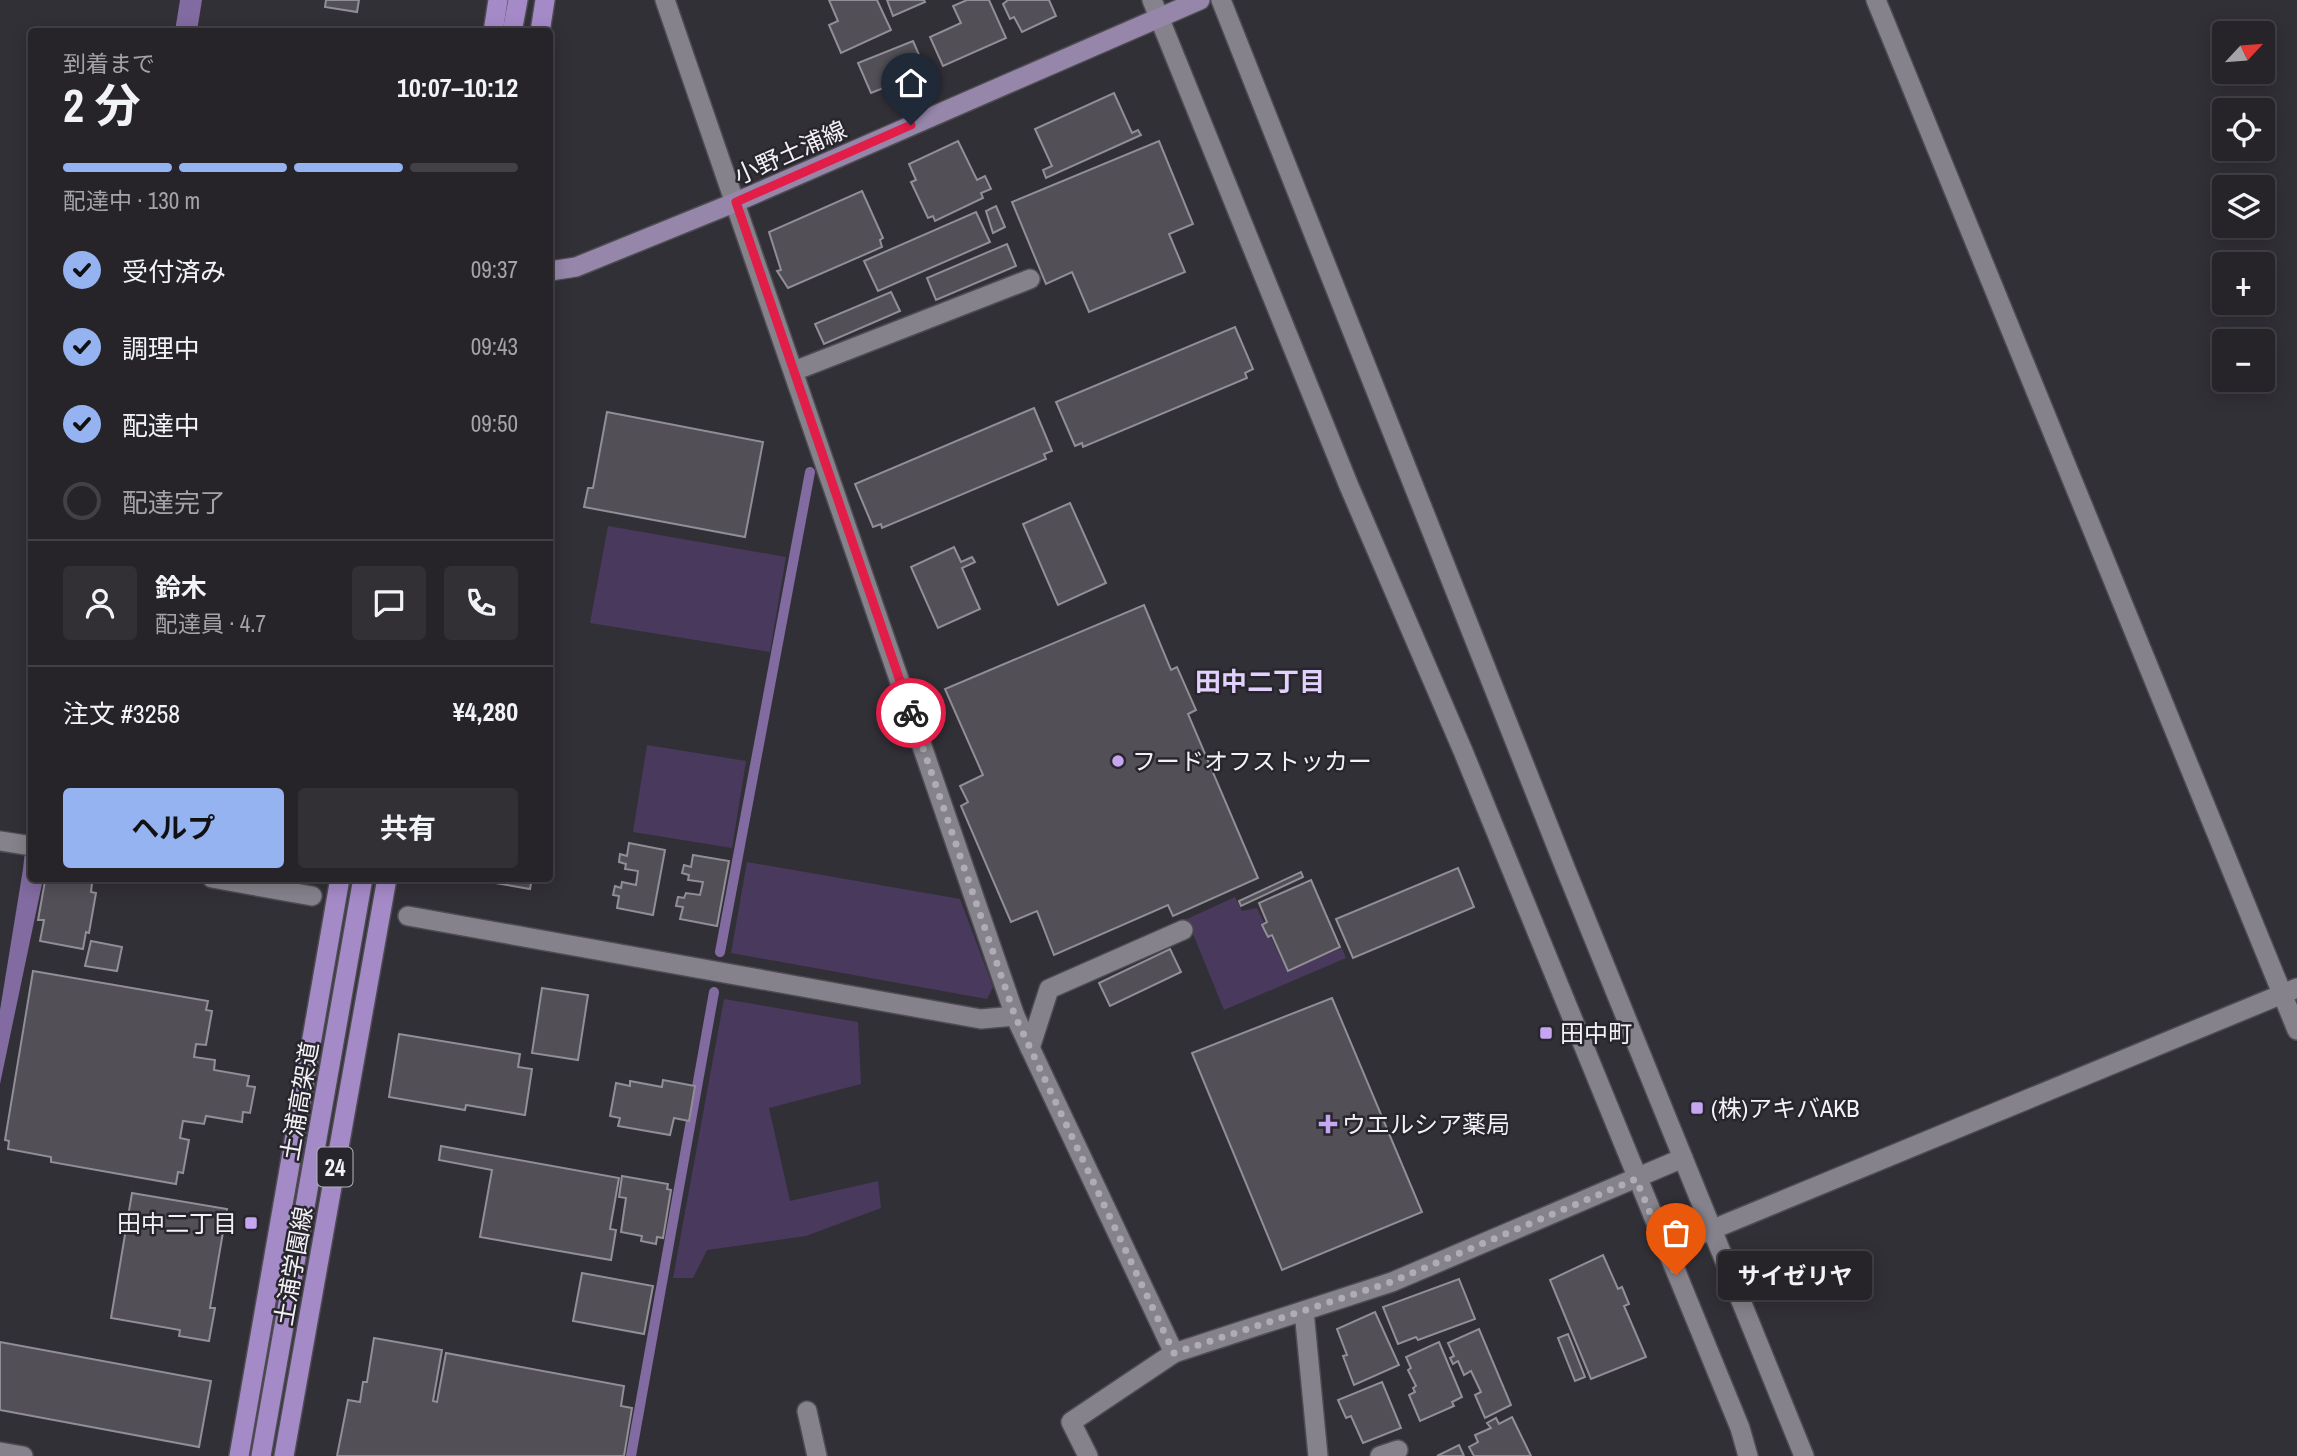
<!DOCTYPE html>
<html lang="ja">
<head>
<meta charset="utf-8">
<style>
	body { margin:0; font-family:"Archivo Narrow","Noto Sans JP",sans-serif; background:#323035; color:#f1f3f6; height:100vh; display:flex; flex-direction:column; font-size:26px; white-space:nowrap }
	* { box-sizing:border-box; margin:0 }
	p { font-size:23px; color:#a4a4a8 }
	.icon { flex:none; width:38px; height:38px; fill:none; stroke:currentColor; stroke-width:2; stroke-linecap:round; stroke-linejoin:round }
	.map { position:relative; flex:1; overflow:hidden }
	.side { position:absolute; left:28px; top:28px; width:525px; height:854px; display:flex; flex-direction:column; background:#262429; border-radius:7px; box-shadow:0 4px 18px #0003,0 0 0 2px #424146 }
	.side>* { flex:none }
	.needle { width:46px; rotate:64deg }
	.controls { position:absolute; left:2212px; top:21px; display:grid; gap:14px }
	.controls a { display:grid; place-items:center; width:63px; height:63px; border-radius:7px; background:#262429; box-shadow:0 4px 18px #0003,0 0 0 2px #424146; font-size:35px }
	.pin { position:absolute; display:grid; place-items:center; width:60px; height:60px; color:#fff; margin:-72px -30px; border-radius:50% 50% 50% 0; rotate:-45deg; box-shadow:0 0 7px #0007 }
	.pin .icon { rotate:45deg }
	.courier { position:absolute; display:grid; place-items:center; width:70px; height:70px; margin:-35px; border:5px solid #e11d48; border-radius:50%; background:#fff; color:#222; box-shadow:0 2px 9px #0007 }
	.bubble { position:absolute; height:49px; border-radius:7px; background:#262429; box-shadow:0 4px 18px #0003,0 0 0 2px #424146; font-size:23px; font-weight:700; line-height:49px; text-align:center }
	.headline em { font-style:normal; font-weight:700 }
	.headline div { display:flex; flex-direction:column-reverse }
	.headline { display:flex; align-items:center; justify-content:space-between; height:119px; padding:0 35px }
	h1 { font-size:46px; font-weight:700; line-height:52px }
	.bar { display:grid; grid-template-columns:repeat(4,1fr); gap:10px 7px; align-content:center; height:84px; padding:0 35px }
	.bar i { height:9px; border-radius:5px; background:#424146 }
	.bar .on { background:#95b2f1 }
	.bar p { grid-column:span 4 }
	.line { display:flex; align-items:center; gap:18px; padding:0 35px; border-top:2px solid #424146 }
	.line div { flex:1 }
	.round { display:grid; place-items:center; flex:none; width:74px; height:74px; border-radius:7px; background:#323035 }
	ol { padding:0 35px; list-style:none }
	li { display:flex; align-items:center; gap:21px; height:77px }
	li p { margin-inline-start:auto }
	li .icon { padding:7px; border-radius:50%; background:#95b2f1; color:#111; stroke-width:4 }
	li:last-child { color:#a4a4a8 }
	li i { width:38px; height:38px; border:4px solid #424146; border-radius:50% }
	.primary-button { display:flex; gap:14px; margin-top:auto; padding:14px 35px }
	.primary-button a { flex:1; height:80px; border-radius:7px; background:#95b2f1; color:#111; font-size:28px; font-weight:700; line-height:80px; text-align:center }
	.primary-button a+a { background:#323035; color:#f1f3f6 }
	.map>svg:first-child { display:block }
	.green { fill:#49395d }
	.water { fill:#826ba0 }
	.lines { fill:none; stroke-linecap:round; stroke-linejoin:round }
	.stream { stroke:#826ba0; stroke-width:10 }
	.building { fill:#524f57; stroke:#918e97; stroke-width:2 }
	.service-casing { stroke:#4e4c52; stroke-width:22 }
	.minor-casing { stroke:#4e4c52; stroke-width:22 }
	.tertiary-casing { stroke:#4e4c52; stroke-width:22 }
	.secondary-casing { stroke:#4e4c52; stroke-width:22 }
	.primary-casing { stroke:#4e4c52; stroke-width:22 }
	.service { stroke:#85828b; stroke-width:19 }
	.minor { stroke:#85828b; stroke-width:19 }
	.tertiary { stroke:#85828b; stroke-width:19 }
	.secondary { stroke:#9586aa; stroke-width:19 }
	.primary { stroke:#a58ac8; stroke-width:19 }
	.done { stroke:#afadb3; stroke-width:7; stroke-dasharray:0 12.6 }
	.route { stroke:#e11d48; stroke-width:9 }
	.poi-dot { fill:#c6a6f0; stroke:#28262d; stroke-width:2.5 }
	.labels { text-anchor:middle; dominant-baseline:central; stroke-width:5; stroke-linejoin:round; paint-order:stroke }
	.shield { fill:#28262d; stroke:#b6b4ba; stroke-width:2 }
	.shield-label { font-size:23px; font-weight:bold; fill:#f3f1f6 }
	.street-label { font-size:24px; fill:#f3f1f6; stroke:#28262d }
	.poi-label { font-size:24px; fill:#f3f1f6; stroke:#28262d; text-anchor:start }
	.neighbourhood-label { font-size:26px; font-weight:bold; fill:#e2d1fc; stroke:#28262d }
</style>
</head>
<body>
<div class="map">
<svg width="2297" height="1456" viewBox="0 0 2297 1456">
	<rect width="100%" height="100%" fill="#323037"/>
	<g class="green">
		<polygon points="608,526 786,557 770,652 590,623"/>
		<polygon points="647,745 746,761 732,848 633,832"/>
		<polygon points="747,862 960,899 993,987 987,999 731,953"/>
		<polygon points="1235,897 1242,911 1257,908 1287,971 1342,948 1346,958 1224,1010 1187,919"/>
		<polygon points="724,999 858,1022 861,1084 769,1108 790,1201 878,1181 881,1208 806,1236 707,1250 693,1278 673,1278"/>
	</g>
	<g class="water">
		<polygon points="180,0 202,0 197,31 175,31"/>
		<polygon points="31,796 32,878 43,879 0,1084 0,1010 23,869"/>
	</g>
	<g class="lines">
		<g class="stream">
			<polyline points="720,952 810,472"/>
			<polyline points="631,1456 714,992"/>
		</g>
	</g>
	<g class="building">
		<polygon points="326,0 359,0 357,12 325,7"/>
		<polygon points="829,0 877,0 891,30 841,53 829,25 838,21"/>
		<polygon points="887,0 924,0 925,2 893,16"/>
		<polygon points="967,0 989,0 1006,38 943,66 930,37 961,23 953,6"/>
		<polygon points="1008,0 1049,0 1056,16 1022,32 1014,17 1010,19 1003,4"/>
		<polygon points="913,41 926,71 871,93 858,63"/>
		<polygon points="1114,93 1132,133 1138,130 1141,135 1046,178 1043,170 1052,166 1035,129"/>
		<polygon points="958,141 977,180 985,176 991,189 981,193 983,198 935,221 933,216 928,218 911,182 916,180 909,164"/>
		<polygon points="1159,141 1193,224 1169,234 1185,272 1089,312 1072,272 1046,284 1012,202"/>
		<polygon points="862,191 883,238 880,240 882,247 788,288 777,271 781,270 769,232"/>
		<polygon points="996,206 1005,227 993,233 986,211"/>
		<polygon points="976,212 990,242 878,291 864,261"/>
		<polygon points="1007,244 1016,266 936,300 927,278"/>
		<polygon points="891,292 900,311 824,344 815,324"/>
		<polygon points="1235,327 1253,369 1245,373 1247,378 1083,447 1082,443 1075,446 1056,402"/>
		<polygon points="1034,408 1052,451 1044,454 1046,459 882,528 881,524 873,527 855,484"/>
		<polygon points="607,412 763,442 745,537 584,507 588,488 593,488"/>
		<polygon points="1070,503 1106,583 1058,605 1023,524"/>
		<polygon points="954,547 961,562 972,557 975,562 962,568 980,609 938,628 911,567"/>
		<polygon points="1144,605 1171,670 1177,667 1196,710 1188,714 1258,878 1173,916 1168,905 1054,955 1037,911 1011,922 961,806 968,802 960,786 983,775 945,689"/>
		<polygon points="629,843 665,850 653,915 617,908 619,896 613,895 615,886 621,888 622,882 636,885 638,871 625,869 626,864 619,862 620,854 627,856"/>
		<polygon points="693,855 729,861 717,926 680,919 683,907 676,906 678,897 684,898 686,893 700,895 703,882 688,880 689,875 682,873 684,865 691,867"/>
		<polygon points="1458,868 1474,907 1353,958 1336,919"/>
		<polygon points="1301,872 1303,877 1241,906 1239,901"/>
		<polygon points="59,878 92,883 91,892 96,893 89,933 86,932 83,949 40,941 44,920 38,920 45,881 59,883"/>
		<polygon points="483,878 532,878 530,889 483,881"/>
		<polygon points="1311,880 1340,947 1288,971 1272,935 1268,937 1262,925 1267,922 1259,903"/>
		<polygon points="91,941 122,947 117,971 85,966"/>
		<polygon points="1170,949 1181,972 1110,1006 1099,983"/>
		<polygon points="33,971 208,1001 206,1010 212,1011 206,1045 196,1044 194,1057 215,1060 214,1070 249,1076 247,1086 255,1087 250,1113 243,1112 242,1122 206,1116 204,1124 183,1121 180,1138 189,1140 183,1173 178,1172 176,1184 51,1162 51,1157 8,1149 9,1141 5,1140"/>
		<polygon points="542,988 588,995 578,1060 532,1053"/>
		<polygon points="1332,998 1422,1212 1282,1270 1192,1053"/>
		<polygon points="399,1034 520,1054 518,1067 532,1069 525,1115 466,1105 465,1110 389,1097"/>
		<polygon points="663,1080 695,1086 689,1121 674,1118 670,1135 618,1126 620,1118 610,1116 616,1083 630,1086 630,1081 662,1087"/>
		<polygon points="441,1146 619,1178 610,1229 616,1230 611,1260 480,1237 492,1170 439,1160"/>
		<polygon points="622,1176 668,1184 667,1189 671,1190 663,1238 657,1237 656,1244 641,1241 642,1236 621,1232 626,1198 619,1197"/>
		<polygon points="132,1193 227,1209 210,1308 215,1308 209,1341 179,1336 180,1330 111,1318"/>
		<polygon points="1603,1255 1618,1289 1622,1287 1629,1304 1624,1306 1646,1357 1591,1379 1550,1280"/>
		<polygon points="582,1273 653,1286 644,1334 573,1321"/>
		<polygon points="1459,1279 1475,1319 1418,1340 1416,1337 1398,1344 1383,1307"/>
		<polygon points="1375,1312 1399,1365 1354,1385 1343,1356 1347,1355 1337,1329"/>
		<polygon points="1479,1329 1511,1405 1485,1418 1475,1395 1481,1392 1471,1371 1464,1375 1458,1361 1453,1364 1450,1358 1454,1356 1448,1343"/>
		<polygon points="1568,1334 1585,1377 1575,1381 1558,1338"/>
		<polygon points="374,1338 442,1350 433,1401 437,1402 446,1353 624,1386 621,1406 632,1408 624,1456 337,1456 348,1400 360,1402 363,1382 367,1382"/>
		<polygon points="0,1342 211,1381 199,1447 0,1410"/>
		<polygon points="1439,1342 1462,1397 1452,1402 1454,1406 1420,1421 1409,1395 1415,1392 1413,1388 1416,1386 1408,1370 1411,1368 1406,1357"/>
		<polygon points="1382,1382 1401,1428 1363,1443 1351,1416 1346,1418 1338,1400"/>
		<polygon points="1512,1417 1531,1456 1474,1456 1469,1447 1478,1442 1475,1435 1491,1428 1487,1423 1496,1418 1499,1424"/>
		<polygon points="1459,1445 1464,1456 1437,1456"/>
	</g>
	<g class="lines">
		<defs>
			<g id="service">
				<polyline points="807,1411 817,1456"/>
				<polyline points="1380,1456 1398,1450"/>
			</g>
			<g id="minor">
				<polyline points="665,0 1015,1016 1174,1353 1392,1282 1683,1158"/>
				<polyline points="1876,0 2297,1030"/>
				<polyline points="794,371 1030,279"/>
				<polyline points="0,841 32,846"/>
				<polyline points="212,878 312,896"/>
				<polyline points="408,916 981,1019 1015,1016"/>
				<polyline points="1030,1048 1049,989 1183,930"/>
				<polyline points="1665,1249 2297,988"/>
				<polyline points="1304,1311 1318,1456"/>
				<polyline points="0,1452 23,1456"/>
				<polyline points="1088,1456 1071,1422 1174,1353"/>
			</g>
			<g id="tertiary">
				<polyline points="1152,0 1349,486 1463,751 1740,1428 1748,1456"/>
				<polyline points="1221,0 1564,865 1804,1456"/>
			</g>
			<polyline id="secondary" points="550,271 576,267 736,202 1200,0"/>
			<g id="primary">
				<polyline points="493,32 498,0"/>
				<polyline points="512,32 518,0"/>
				<polyline points="540,32 545,0"/>
				<polyline points="239,1456 340,878"/>
				<polyline points="261,1456 363,878"/>
				<polyline points="284,1456 387,878"/>
			</g>
		</defs>
		<use href="#service" class="service-casing"/>
		<use href="#minor" class="minor-casing"/>
		<use href="#tertiary" class="tertiary-casing"/>
		<use href="#secondary" class="secondary-casing"/>
		<use href="#primary" class="primary-casing"/>
		<use href="#service" class="service"/>
		<use href="#minor" class="minor"/>
		<use href="#tertiary" class="tertiary"/>
		<use href="#secondary" class="secondary"/>
		<use href="#primary" class="primary"/>
	</g>
	<g class="lines">
		<polyline class="done" points="911,713 1015,1016 1174,1353 1391,1282 1636,1179 1676,1275"/>
		<polyline class="route" points="911,713 736,202 911,125"/>
	</g>
	<g class="poi-dot">
		<circle cx="1118" cy="761" r="7"/>
		<rect x="1539" y="1026" width="14" height="14" rx="3.5"/>
		<rect x="1690" y="1101" width="14" height="14" rx="3.5"/>
		<path d="M1324.5 1113.5h7v7h7v7h-7v7h-7v-7h-7v-7h7z"/>
		<rect x="244" y="1216" width="14" height="14" rx="3.5"/>
	</g>
	<g class="labels">
		<rect class="shield" x="317.5" y="1147.5" width="35" height="39" rx="5"/>
		<g class="shield-label">
			<text x="335" y="1167">24</text>
		</g>
		<g class="street-label">
			<text transform="translate(790 152) rotate(-24)">小野土浦線</text>
			<text transform="translate(299 1101) rotate(-80)">土浦高架道</text>
			<text transform="translate(293 1266) rotate(-80)">土浦学園線</text>
		</g>
		<g class="poi-label">
			<text x="1132" y="761">フードオフストッカー</text>
			<text x="1560" y="1033">田中町</text>
			<text x="1711" y="1108">(株)アキバAKB</text>
			<text x="1342" y="1124">ウエルシア薬局</text>
			<text x="237" y="1223" text-anchor="end">田中二丁目</text>
		</g>
		<g class="neighbourhood-label">
			<text x="1260" y="681">田中二丁目</text>
		</g>
	</g>
</svg>
<div class="controls">
<a><svg class="needle" viewBox="-14 -14 28 28"><path d="M0-13l5 13h-10z" fill="#e53935"/><path d="M0 13l5-13h-10z" fill="#a4a4a8"/></svg></a>
<a><svg class="icon" aria-label="locate" viewBox="0 0 24 24"><circle cx="12" cy="12" r="6"/><path d="M12 2v4M12 18v4M2 12h4M18 12h4"/></svg></a>
<a><svg class="icon" aria-label="layers" viewBox="0 0 24 24"><path d="M12 4l9 5-9 5-9-5zM3 14l9 5 9-5"/></svg></a>
<a>+</a>
<a>−</a>
</div>
<div class="pin" style="left:1676px;top:1275px;background:#ea580c"><svg class="icon" aria-label="bag" viewBox="0 0 24 24"><path d="M5 8h14l-1 12H6zM9 8a3 3 0 0 1 6 0"/></svg></div>
<div class="pin" style="left:911px;top:125px;background:#1f2937"><svg class="icon" aria-label="home" viewBox="0 0 24 24"><path d="M3 11l9-7 9 7M6 9v11h12V9"/></svg></div>
<div class="courier" style="left:911px;top:713px"><svg class="icon" aria-label="bike" viewBox="0 0 24 24"><circle cx="6" cy="16" r="4"/><circle cx="18" cy="16" r="4"/><path d="M6 16l4-8h5l3 8M10 8l3 8H6M13 5h3"/></svg></div>
<div class="bubble" style="left:1718px;top:1251px;width:154px">サイゼリヤ</div>
<section class="side">
<div class="headline"><div><h1>2 分</h1><p>到着まで</p></div><em>10:07–10:12</em></div>
<div class="bar"><i class="on"></i><i class="on"></i><i class="on"></i><i></i><p>配達中 · 130 m</p></div>
<ol>
<li><svg class="icon" aria-label="check" viewBox="0 0 24 24"><path d="M5 12l5 5 9-10"/></svg>受付済み<p>09:37</p></li>
<li><svg class="icon" aria-label="check" viewBox="0 0 24 24"><path d="M5 12l5 5 9-10"/></svg>調理中<p>09:43</p></li>
<li><svg class="icon" aria-label="check" viewBox="0 0 24 24"><path d="M5 12l5 5 9-10"/></svg>配達中<p>09:50</p></li>
<li><i></i>配達完了</li>
</ol>
<div class="line" style="height:126px"><a class="round"><svg class="icon" aria-label="person" viewBox="0 0 24 24"><circle cx="12" cy="8" r="4"/><path d="M4 21q1-7 8-7t8 7"/></svg></a><div><b>鈴木</b><p>配達員 · 4.7</p></div><a class="round"><svg class="icon" aria-label="chat" viewBox="0 0 24 24"><path d="M4 5h16v11H9l-5 4z"/></svg></a><a class="round"><svg class="icon" aria-label="phone" viewBox="0 0 24 24"><path d="M5 4h4l2 5-3 2q2 4 5 5l2-3 5 2v4C11 20 4 13 5 4z"/></svg></a></div>
<div class="line" style="height:91px"><div>注文 #3258</div><b>¥4,280</b></div>
<div class="primary-button"><a>ヘルプ</a><a>共有</a></div>
</section>
</div>
</body>
</html>
